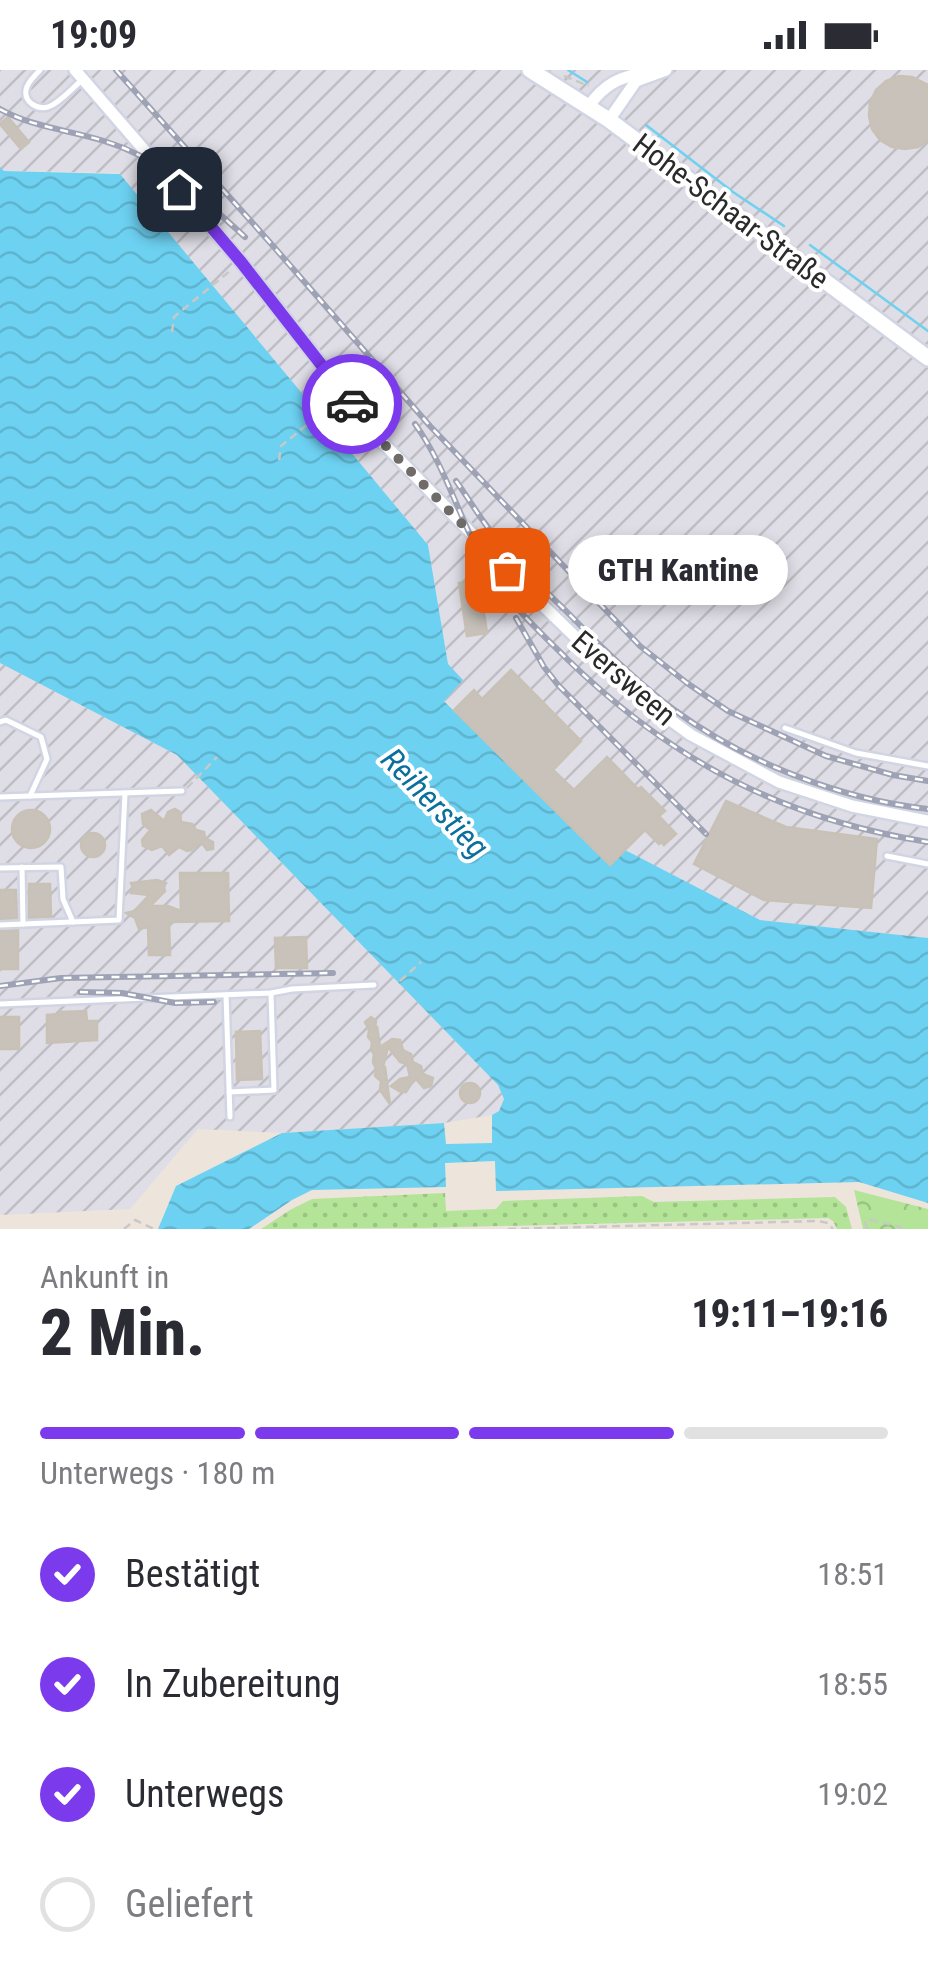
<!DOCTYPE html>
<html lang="de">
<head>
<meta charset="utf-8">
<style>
	body { margin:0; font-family:"Roboto Condensed",sans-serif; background:#f7f7f7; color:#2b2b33; height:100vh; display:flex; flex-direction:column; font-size:38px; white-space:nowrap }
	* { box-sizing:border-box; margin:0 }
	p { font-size:32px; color:#7c7c81 }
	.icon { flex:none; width:55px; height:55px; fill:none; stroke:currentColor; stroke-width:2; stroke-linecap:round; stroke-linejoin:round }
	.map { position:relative; height:1159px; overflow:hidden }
	.panel { display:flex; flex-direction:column; background:#fff; flex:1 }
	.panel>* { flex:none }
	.pin { position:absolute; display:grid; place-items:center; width:85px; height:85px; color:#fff; margin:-42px; border-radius:20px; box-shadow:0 5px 15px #0006 }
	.courier { position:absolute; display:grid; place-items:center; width:100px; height:100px; margin:-50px; border:8px solid #7c3aed; border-radius:50%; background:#fff; color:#222; box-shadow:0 2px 12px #0007 }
	.bubble { position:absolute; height:70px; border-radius:35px; background:#fff; box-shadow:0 5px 15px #0003; font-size:32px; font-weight:800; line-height:70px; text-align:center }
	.headline em { font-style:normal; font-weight:800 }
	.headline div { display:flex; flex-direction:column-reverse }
	.headline { display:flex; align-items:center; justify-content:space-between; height:170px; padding:0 40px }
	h1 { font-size:65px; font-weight:800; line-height:75px }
	.bar { display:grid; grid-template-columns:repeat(4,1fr); gap:15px 10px; align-content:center; height:120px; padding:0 40px }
	.bar i { height:12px; border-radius:8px; background:#e1e1e2 }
	.bar .on { background:#7c3aed }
	.bar p { grid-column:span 4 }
	ol { padding:0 40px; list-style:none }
	li { display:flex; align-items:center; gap:30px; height:110px }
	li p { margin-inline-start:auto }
	li .icon { padding:10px; border-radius:50%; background:#7c3aed; color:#fff; stroke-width:4 }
	li:last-child { color:#7c7c81 }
	li i { width:55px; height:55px; border:5px solid #e1e1e2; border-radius:50% }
	.status { display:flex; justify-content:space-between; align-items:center; height:70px; padding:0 50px; background:#fff; direction:ltr }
	.status svg { height:28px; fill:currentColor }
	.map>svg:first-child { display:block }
	.industrial { fill:url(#industrial-furrows) }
	.grass { fill:url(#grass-dots) }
	.park { fill:url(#park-crowns) }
	.water { fill:url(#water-waves) }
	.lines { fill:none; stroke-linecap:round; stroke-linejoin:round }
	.stream { stroke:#6dd1f1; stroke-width:2.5 }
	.building { fill:#c8c2bb; stroke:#c8c1b5; stroke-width:2.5 }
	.service-casing { stroke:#d1d5e3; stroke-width:10 }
	.minor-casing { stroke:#d1d5e3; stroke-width:16 }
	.secondary-casing { stroke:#d1d5e3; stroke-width:20 }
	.path { stroke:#c8c8c8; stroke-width:2.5; stroke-dasharray:8 5; stroke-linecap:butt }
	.service { stroke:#fff; stroke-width:5 }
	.minor { stroke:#fff; stroke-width:11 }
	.secondary { stroke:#fff; stroke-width:15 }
	.rail-casing { stroke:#9ea2b5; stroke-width:6 }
	.rail { stroke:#fff; stroke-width:2.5; stroke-dasharray:8; stroke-linecap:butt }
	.done { stroke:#6e6b68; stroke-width:10; stroke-dasharray:0 18 }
	.route { stroke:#7c3aed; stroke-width:12 }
	.labels { text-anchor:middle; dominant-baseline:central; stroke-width:8; stroke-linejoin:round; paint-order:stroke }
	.street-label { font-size:30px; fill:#2a2a2a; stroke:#fff }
	.water-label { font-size:32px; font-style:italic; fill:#0b6f9e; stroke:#fff }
</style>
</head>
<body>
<div class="status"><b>19:09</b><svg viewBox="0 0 49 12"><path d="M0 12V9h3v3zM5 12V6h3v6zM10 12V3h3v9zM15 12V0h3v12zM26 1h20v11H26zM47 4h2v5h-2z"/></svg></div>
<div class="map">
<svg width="928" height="1159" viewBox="0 0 928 1159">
	<defs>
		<pattern id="industrial-furrows" width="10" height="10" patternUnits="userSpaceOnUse" patternTransform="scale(2.5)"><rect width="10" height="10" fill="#dfdde5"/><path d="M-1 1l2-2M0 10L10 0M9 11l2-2" fill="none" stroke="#c0bec5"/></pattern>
		<pattern id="grass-dots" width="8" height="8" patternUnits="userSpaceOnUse" patternTransform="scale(2.5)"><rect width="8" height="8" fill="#b3e497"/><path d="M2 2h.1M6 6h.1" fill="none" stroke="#9ac482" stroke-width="1.8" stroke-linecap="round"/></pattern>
		<pattern id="park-crowns" width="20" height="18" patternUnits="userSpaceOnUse" patternTransform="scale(2.5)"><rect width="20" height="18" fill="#b3e497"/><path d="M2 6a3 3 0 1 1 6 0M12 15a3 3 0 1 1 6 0" fill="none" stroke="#9ac482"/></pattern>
		<pattern id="water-waves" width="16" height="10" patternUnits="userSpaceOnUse" patternTransform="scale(2.5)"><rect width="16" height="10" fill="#6dd1f1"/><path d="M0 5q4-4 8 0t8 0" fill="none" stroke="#5fb4cf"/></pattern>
	</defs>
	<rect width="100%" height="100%" fill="#ede5dc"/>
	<g class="industrial">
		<polygon points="0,0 928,0 928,868 760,850 625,781 610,795 444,630 448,594 428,475 119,103 3,101 0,98"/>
		<polygon points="0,593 177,685 498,1015 504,1029 499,1041 492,1045 444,1053 282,1063 198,1059 130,1139 0,1145"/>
	</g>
	<polygon class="grass" points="445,1123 446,1141 496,1139 503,1131 642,1126 654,1132 835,1127 846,1137 852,1159 837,1159 833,1151 828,1148 423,1158 261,1159 290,1140 312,1129"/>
	<polygon class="park" points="854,1120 928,1139 928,1159 863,1159"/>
	<polygon class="water" points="0,97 4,101 120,104 428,475 448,594 463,610 444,631 609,795 625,780 760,850 928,868 928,1133 859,1112 496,1121 495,1091 445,1093 446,1117 312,1120 292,1130 249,1159 158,1159 176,1116 282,1063 444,1053 446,1074 492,1073 492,1045 499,1041 504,1029 498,1015 177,685 0,593"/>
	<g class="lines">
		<g class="stream">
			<polyline points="568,0 587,12"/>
			<polyline points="646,55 733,122 784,156"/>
			<polyline points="810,175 928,261"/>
		</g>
	</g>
	<g class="building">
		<polygon points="899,6 912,7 928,15 928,71 918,77 905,79 892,77 880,70 872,59 869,46 870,33 876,20 886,11"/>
		<polygon points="8,47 29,72 21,79 0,54"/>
		<polygon points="479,510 487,563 467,566 459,513"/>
		<polygon points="511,600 581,671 553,700 574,720 607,687 638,719 641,717 665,741 659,746 676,764 664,775 661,772 659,774 645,760 610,795 454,640 474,620 482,629"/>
		<polygon points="726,731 786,757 877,769 871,838 764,830 694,794"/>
		<polygon points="175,739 180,742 181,752 192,754 196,760 204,762 205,768 213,772 213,779 207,780 201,772 191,780 187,781 179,777 169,785 162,776 152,780 143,776 142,770 150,760 143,754 142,744 151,740 164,751 168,742"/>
		<circle cx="31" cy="759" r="19"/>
		<circle cx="93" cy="775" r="12"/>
		<polygon points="180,803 228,803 229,851 169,852 170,885 149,885 148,857 139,859 135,848 126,843 135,841 149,825 131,823 133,818 131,813 157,810 166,813 164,817 165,821 150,836 168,836 181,841"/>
		<polygon points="29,814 50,814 51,847 29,848"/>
		<polygon points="0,820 16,820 17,848 0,849"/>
		<polygon points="18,860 18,899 0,899 0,861"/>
		<polygon points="306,867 307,898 276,898 275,868"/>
		<polygon points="86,941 87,951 97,951 97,970 47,973 47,945 61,944 61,942"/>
		<rect x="0" y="947" width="19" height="32"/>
		<polygon points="371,947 376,951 375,958 376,960 377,956 380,977 392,969 400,970 403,980 411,984 413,992 421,996 423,1004 433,1008 431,1016 424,1018 415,1008 406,1022 401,1022 391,1016 400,1009 410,1007 407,994 400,992 388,977 383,997 385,997 390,1034 380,1020 381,1011 375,1006 376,999 373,992 374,984 371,980 372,972 368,967 369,960 365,952"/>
		<polygon points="260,961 262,1009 237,1010 236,962"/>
		<circle cx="470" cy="1023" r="10"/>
	</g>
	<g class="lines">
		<defs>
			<g id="service">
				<path d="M 40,0 C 35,6 27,12 26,20 C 24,32 37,40 48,37 C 60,33 71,19 81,11"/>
				<polyline points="0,652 6,650 41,667 47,689 30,726"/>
				<polyline points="785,658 856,683 928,696"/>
				<polyline points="0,727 182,721"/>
				<polyline points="887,786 928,794"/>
				<polyline points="22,797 23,854"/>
				<polyline points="0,798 61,797 63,829 73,852"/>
				<polyline points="0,855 119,850 125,723"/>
				<polyline points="226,925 230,1047"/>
				<polyline points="0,934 271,923 292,919 374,915"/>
				<polyline points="229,1022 274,1020 271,923"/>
			</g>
			<g id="minor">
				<polyline points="75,0 241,192 384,374 528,521 632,622 691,665 779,712 852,736 928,751"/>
				<path d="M 589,36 C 604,14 620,7 646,2"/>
				<polyline points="609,50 636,11 666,0"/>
			</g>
			<polyline id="secondary" points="530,0 609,50 928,288"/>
		</defs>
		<use href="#service" class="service-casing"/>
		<use href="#minor" class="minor-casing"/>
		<use href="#secondary" class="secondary-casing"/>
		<g class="path">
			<polyline points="564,6 589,16"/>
			<polyline points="172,262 174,247 231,200"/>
			<polyline points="279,390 281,376 335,332"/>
			<polyline points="187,718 217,687"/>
			<polyline points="400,911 421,892"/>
			<polyline points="124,1159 135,1150 154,1159"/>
			<polyline points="508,1159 818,1151 828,1153 833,1159"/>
			<polyline points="867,1159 865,1151 873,1150 908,1159"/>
		</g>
		<use href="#service" class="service"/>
		<use href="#minor" class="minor"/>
		<use href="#secondary" class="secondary"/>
		<defs>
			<g id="rail">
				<polyline points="116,0 274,177 430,356 640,576 687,613 728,641 826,686 893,705 928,711"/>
				<path d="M 0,39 C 32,57 69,60 104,71 C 161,88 202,128 245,167"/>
				<path d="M 415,354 C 449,401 462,461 495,510 C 515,539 542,564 567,589 C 672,691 783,749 928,772"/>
				<path d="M 456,411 C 471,432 484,455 501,474 C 522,499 547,522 571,546 C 603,579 636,611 673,639 C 745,692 839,729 928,739"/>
				<polyline points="516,548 544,597 558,615 706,764"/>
				<polyline points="0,916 61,908 333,903"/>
				<polyline points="80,922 122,923 175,933 214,932"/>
			</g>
		</defs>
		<use href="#rail" class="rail-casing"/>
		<use href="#rail" class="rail"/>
	</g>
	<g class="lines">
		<polyline class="done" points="352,334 384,374 507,500"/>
		<polyline class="route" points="179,119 241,192 352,334"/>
	</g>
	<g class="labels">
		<g class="street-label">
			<text transform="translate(731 141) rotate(37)">Hohe-Schaar-Straße</text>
			<text transform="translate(624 608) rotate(41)">Eversween</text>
		</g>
		<g class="water-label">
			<text transform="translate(435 733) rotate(46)">Reiherstieg</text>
		</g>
	</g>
</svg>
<div class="pin" style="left:507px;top:500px;background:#ea580c"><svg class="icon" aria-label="bag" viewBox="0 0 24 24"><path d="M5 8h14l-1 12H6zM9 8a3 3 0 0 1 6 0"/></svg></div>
<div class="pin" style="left:179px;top:119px;background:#1f2937"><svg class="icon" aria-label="home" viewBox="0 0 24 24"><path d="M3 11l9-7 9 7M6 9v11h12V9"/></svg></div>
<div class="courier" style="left:352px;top:334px"><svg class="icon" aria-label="car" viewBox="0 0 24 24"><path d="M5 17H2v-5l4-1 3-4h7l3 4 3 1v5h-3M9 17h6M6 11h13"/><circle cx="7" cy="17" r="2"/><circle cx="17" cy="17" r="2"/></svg></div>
<div class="bubble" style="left:568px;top:465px;width:220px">GTH Kantine</div>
</div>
<section class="panel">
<div class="headline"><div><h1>2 Min.</h1><p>Ankunft in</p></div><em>19:11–19:16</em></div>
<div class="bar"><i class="on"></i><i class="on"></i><i class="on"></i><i></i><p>Unterwegs · 180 m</p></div>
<ol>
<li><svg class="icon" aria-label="check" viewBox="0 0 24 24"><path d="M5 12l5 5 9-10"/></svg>Bestätigt<p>18:51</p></li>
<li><svg class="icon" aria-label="check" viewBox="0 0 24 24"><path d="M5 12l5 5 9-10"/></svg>In Zubereitung<p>18:55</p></li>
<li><svg class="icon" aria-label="check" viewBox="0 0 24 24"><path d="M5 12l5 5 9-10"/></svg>Unterwegs<p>19:02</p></li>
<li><i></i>Geliefert</li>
</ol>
</section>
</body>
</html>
